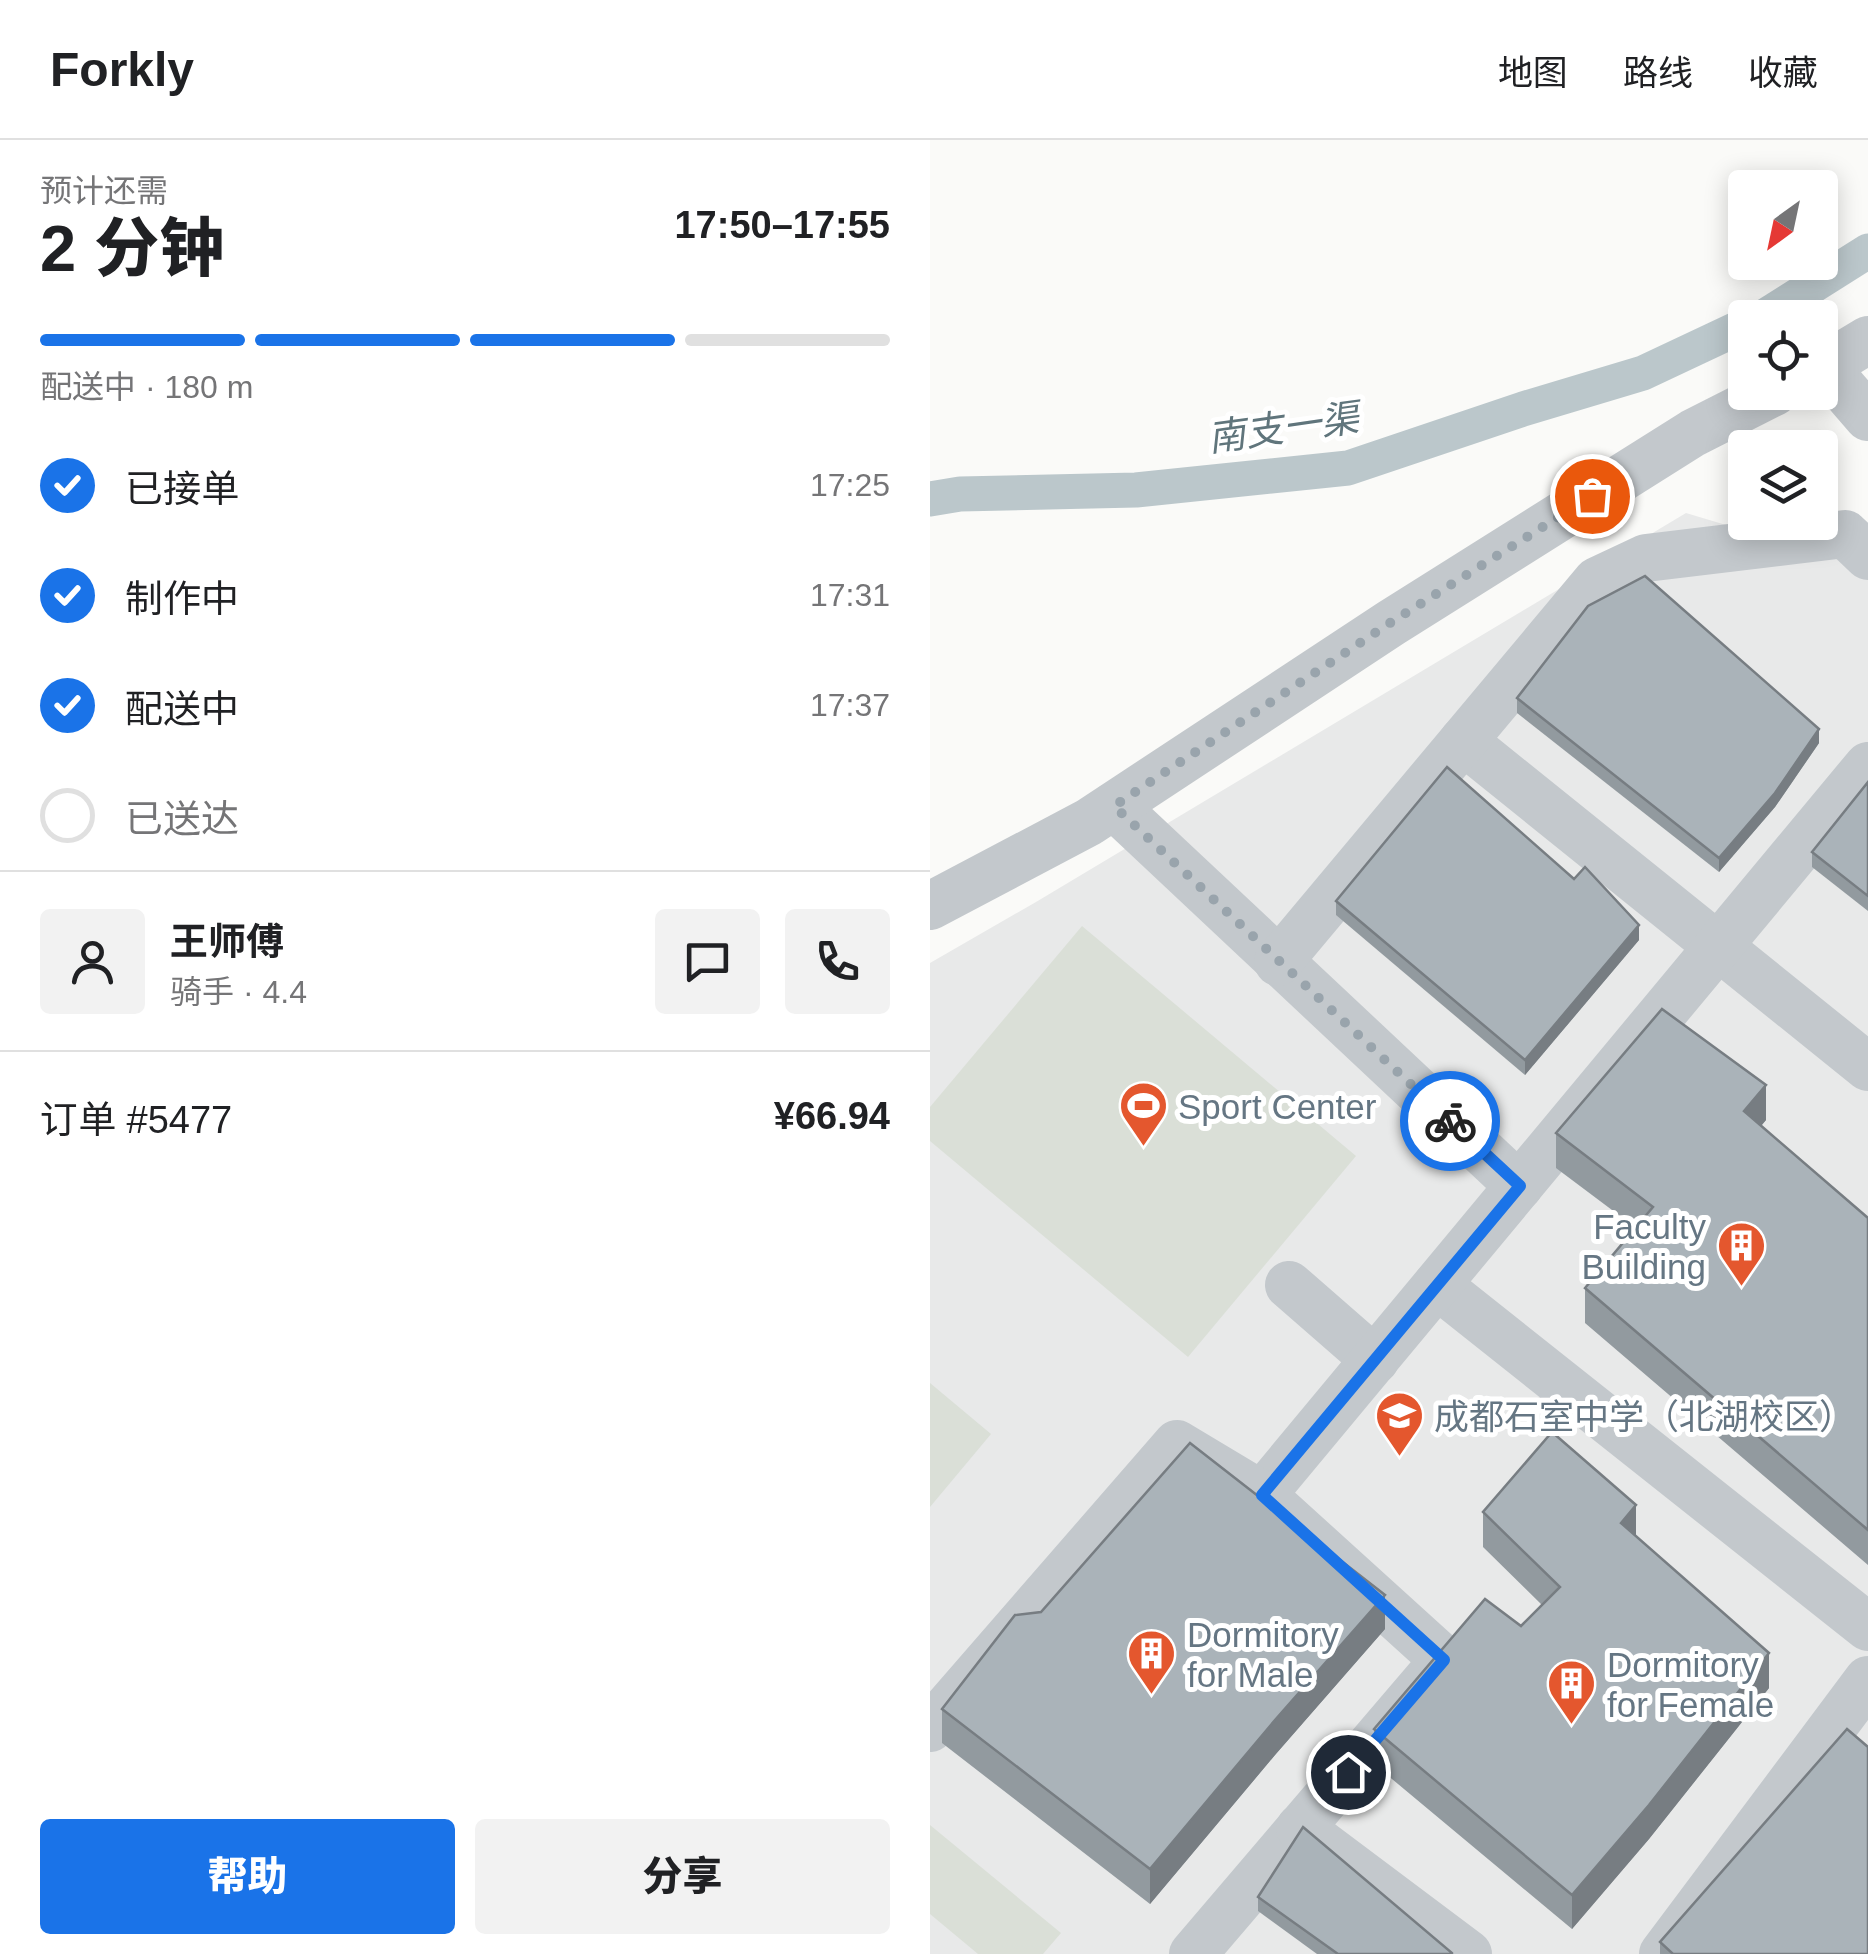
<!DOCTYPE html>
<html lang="zh">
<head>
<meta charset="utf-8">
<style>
	body { margin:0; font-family:Arial,"Noto Sans SC",sans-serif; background:#f2f2f2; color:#202124; height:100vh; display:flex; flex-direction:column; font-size:38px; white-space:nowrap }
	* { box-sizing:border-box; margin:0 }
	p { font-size:32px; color:#757577 }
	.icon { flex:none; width:55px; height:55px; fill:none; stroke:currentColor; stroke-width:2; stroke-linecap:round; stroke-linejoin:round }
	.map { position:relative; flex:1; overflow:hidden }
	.sheet { display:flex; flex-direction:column; background:#fff; width:930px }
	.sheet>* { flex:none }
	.needle { width:65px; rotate:213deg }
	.tools { position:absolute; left:798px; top:30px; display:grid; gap:20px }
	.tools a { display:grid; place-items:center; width:110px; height:110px; border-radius:10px; background:#fff; box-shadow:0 5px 25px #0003; font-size:50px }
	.pin { position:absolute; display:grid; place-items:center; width:85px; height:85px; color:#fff; margin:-42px; border:5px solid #fff; border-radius:50%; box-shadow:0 2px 10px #0007 }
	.courier { position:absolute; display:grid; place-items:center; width:100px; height:100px; margin:-50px; border:8px solid #1a73e8; border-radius:50%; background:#fff; color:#222; box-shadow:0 2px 12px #0007 }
	.headline em { font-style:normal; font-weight:800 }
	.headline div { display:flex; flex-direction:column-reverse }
	.headline { display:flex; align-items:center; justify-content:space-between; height:170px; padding:0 40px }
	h1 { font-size:65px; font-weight:800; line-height:75px }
	.bar { display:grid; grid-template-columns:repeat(4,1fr); gap:15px 10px; align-content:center; height:120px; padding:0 40px }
	.bar i { height:12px; border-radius:8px; background:#e0e0e0 }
	.bar .selected { background:#1a73e8 }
	.bar p { grid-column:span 4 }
	.line { display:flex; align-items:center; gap:25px; padding:0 40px; border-top:2px solid #e0e0e0 }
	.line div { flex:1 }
	.round { display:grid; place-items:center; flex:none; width:105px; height:105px; border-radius:10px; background:#f2f2f2 }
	ol { padding:0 40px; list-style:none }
	li { display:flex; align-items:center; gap:30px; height:110px }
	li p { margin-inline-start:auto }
	li .icon { padding:10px; border-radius:50%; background:#1a73e8; color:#fff; stroke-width:4 }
	li:last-child { color:#757577 }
	li i { width:55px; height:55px; border:5px solid #e0e0e0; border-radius:50% }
	.action { display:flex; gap:20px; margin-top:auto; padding:20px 40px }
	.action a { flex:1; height:115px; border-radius:10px; background:#1a73e8; color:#fff; font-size:40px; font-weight:800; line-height:115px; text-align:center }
	.action a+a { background:#f2f2f2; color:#202124 }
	header { display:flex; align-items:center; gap:60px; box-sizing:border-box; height:140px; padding:0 50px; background:#fff; border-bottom:2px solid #e0e0e0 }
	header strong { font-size:48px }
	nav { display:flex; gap:55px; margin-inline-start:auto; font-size:35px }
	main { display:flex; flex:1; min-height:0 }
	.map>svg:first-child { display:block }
	.built { fill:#e8e9e9 }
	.green { fill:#dadfd7 }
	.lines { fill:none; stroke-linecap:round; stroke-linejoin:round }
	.canal { stroke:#bbc7cb; stroke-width:35 }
	.minor { stroke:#c3c8cc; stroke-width:48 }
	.wall { fill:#929a9f }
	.shaded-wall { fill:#777d82 }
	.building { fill:#aab3b9; stroke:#777d82; stroke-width:2.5 }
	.done { stroke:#99a4ac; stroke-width:10; stroke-dasharray:0 18 }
	.route { stroke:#1a73e8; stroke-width:12 }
	.labels { text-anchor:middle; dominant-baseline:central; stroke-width:10; stroke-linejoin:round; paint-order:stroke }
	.poi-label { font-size:35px; fill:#657683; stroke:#fff; text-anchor:start }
	.water-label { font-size:38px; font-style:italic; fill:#60757c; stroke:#fff }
</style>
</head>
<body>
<header>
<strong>Forkly</strong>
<nav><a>地图</a><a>路线</a><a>收藏</a></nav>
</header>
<main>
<section class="sheet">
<div class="headline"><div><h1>2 分钟</h1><p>预计还需</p></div><em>17:50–17:55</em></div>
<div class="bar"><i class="selected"></i><i class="selected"></i><i class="selected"></i><i></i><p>配送中 · 180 m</p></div>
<ol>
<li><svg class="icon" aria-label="check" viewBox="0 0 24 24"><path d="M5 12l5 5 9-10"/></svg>已接单<p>17:25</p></li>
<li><svg class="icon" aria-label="check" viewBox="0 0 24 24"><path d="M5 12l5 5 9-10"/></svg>制作中<p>17:31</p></li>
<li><svg class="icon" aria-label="check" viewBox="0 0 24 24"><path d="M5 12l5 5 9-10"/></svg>配送中<p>17:37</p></li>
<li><i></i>已送达</li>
</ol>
<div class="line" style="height:180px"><a class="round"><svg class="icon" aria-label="person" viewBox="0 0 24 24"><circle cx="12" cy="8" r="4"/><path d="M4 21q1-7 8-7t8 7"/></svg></a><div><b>王师傅</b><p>骑手 · 4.4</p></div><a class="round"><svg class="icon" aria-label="chat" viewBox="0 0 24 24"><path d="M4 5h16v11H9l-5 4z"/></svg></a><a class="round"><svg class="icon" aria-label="phone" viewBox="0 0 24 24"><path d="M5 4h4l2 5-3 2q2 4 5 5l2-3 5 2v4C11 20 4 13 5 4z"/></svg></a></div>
<div class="line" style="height:130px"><div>订单 #5477</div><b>¥66.94</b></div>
<div class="action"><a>帮助</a><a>分享</a></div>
</section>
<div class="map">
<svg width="938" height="1814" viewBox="0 0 938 1814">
	<rect width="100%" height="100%" fill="#fafaf8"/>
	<polygon class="built" points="756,373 796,385 938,388 938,1814 0,1814 0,823 106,762"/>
	<g class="green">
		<polygon points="152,786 426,1016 258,1217 0,1001 0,967"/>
		<polygon points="0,1243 61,1294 0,1367"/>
		<polygon points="0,1685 131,1793 113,1814 48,1814 0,1774"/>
	</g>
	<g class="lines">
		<g class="canal">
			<polyline points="832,178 938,111"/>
			<polyline points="0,359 30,354 206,350 418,328 593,269 713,233 815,185"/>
		</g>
		<g class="minor">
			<polyline points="894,226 938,277"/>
			<polyline points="890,229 938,200"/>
			<polyline points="533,601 938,927"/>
			<polyline points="184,666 589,1046"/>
			<polyline points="0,766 159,682 461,483 763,293 844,252"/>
			<polyline points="348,822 667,441 716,418 915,394 938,416"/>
			<polyline points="359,1145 445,1220"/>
			<polyline points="507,1145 938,1487"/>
			<polyline points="332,1355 938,626"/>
			<polyline points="0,1588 247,1304 332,1355 514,1520 263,1814"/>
			<polyline points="370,1688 538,1814"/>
			<polyline points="733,1814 938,1540"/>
		</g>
	</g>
	<g class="wall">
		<polygon points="587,558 889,603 845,667 789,732 587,573"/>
		<polygon points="938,642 938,771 882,727 882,712"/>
		<polygon points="406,761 709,800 595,935 406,775"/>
		<polygon points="836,980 831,986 938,1078 938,1425 655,1183 655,1148 706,1088 626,1028 626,993"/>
		<polygon points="553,1372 706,1396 839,1548 719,1699 642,1789 444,1624 444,1589 591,1486 612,1465 553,1407"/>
		<polygon points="455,1489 345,1615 220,1764 12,1603 12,1569"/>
		<polygon points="328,1757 522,1814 387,1814 328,1771"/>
		<polygon points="730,1802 938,1814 730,1814"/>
	</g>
	<g class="shaded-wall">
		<polygon points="889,589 889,603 845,667 789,732 789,718"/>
		<polygon points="709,785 709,800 595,935 595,920"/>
		<polygon points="836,945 836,980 814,1006 814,971"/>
		<polygon points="706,1365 706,1400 691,1383"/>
		<polygon points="455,1455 455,1489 345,1615 220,1764 220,1729 345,1580"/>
		<polygon points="839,1513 839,1548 719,1699 642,1789 642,1755"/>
	</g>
	<g class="building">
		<polygon points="715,436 889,589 845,653 789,718 587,558 658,466"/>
		<polygon points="517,627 644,739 655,727 709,785 595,920 406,761"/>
		<polygon points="938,642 938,756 882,712"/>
		<polygon points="732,869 836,945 814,971 938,1078 938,1390 655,1148 723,1067 626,993"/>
		<polygon points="622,1292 706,1365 691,1383 839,1513 719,1665 642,1755 444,1589 555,1459 591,1486 630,1447 553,1372"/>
		<polygon points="260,1303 455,1455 345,1580 220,1729 12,1569 85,1475 111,1472"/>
		<polygon points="917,1589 938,1607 938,1814 743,1814 730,1802"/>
		<polygon points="373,1687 522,1813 522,1814 408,1814 328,1757"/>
	</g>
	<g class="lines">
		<polyline class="done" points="520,981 184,666 460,483 662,356"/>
		<polyline class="route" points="418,1632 514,1520 332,1355 590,1046 520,981"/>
	</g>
	<defs>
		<symbol id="stadium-pin" viewBox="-11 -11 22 30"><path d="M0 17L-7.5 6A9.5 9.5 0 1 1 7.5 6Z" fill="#e4572e" stroke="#fff"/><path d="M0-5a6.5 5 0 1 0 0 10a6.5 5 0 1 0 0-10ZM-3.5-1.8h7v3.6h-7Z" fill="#fff"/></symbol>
		<symbol id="building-pin" viewBox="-11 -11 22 30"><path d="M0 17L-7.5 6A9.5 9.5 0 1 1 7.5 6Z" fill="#e4572e" stroke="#fff"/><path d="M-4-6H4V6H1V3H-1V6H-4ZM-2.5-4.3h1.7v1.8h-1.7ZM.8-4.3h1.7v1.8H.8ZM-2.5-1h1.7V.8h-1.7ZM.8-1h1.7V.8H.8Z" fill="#fff"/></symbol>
		<symbol id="school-pin" viewBox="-11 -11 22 30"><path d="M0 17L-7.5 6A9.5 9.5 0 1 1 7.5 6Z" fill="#e4572e" stroke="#fff"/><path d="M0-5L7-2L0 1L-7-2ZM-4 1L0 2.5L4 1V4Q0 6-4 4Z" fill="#fff"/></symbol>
	</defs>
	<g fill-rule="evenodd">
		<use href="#stadium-pin" x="186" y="938" width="55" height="75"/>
		<use href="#building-pin" x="784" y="1078" width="55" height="75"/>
		<use href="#school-pin" x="442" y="1248" width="55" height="75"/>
		<use href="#building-pin" x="194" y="1486" width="55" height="75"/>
		<use href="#building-pin" x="614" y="1516" width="55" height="75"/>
	</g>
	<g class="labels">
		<g class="poi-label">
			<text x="248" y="966">Sport Center</text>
			<text x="776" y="1086" text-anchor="end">Faculty<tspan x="776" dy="40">Building</tspan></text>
			<text x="504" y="1276">成都石室中学（北湖校区）</text>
			<text x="257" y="1494">Dormitory<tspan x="257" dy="40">for Male</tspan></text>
			<text x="677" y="1524">Dormitory<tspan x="677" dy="40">for Female</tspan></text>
		</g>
		<g class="water-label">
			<text transform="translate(353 288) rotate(-8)">南支一渠</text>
		</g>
	</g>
</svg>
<div class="tools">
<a><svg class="needle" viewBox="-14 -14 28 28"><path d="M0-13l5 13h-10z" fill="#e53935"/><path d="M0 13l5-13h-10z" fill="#757577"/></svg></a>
<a><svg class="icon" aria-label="locate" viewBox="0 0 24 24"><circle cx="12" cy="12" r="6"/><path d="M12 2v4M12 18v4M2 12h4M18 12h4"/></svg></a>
<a><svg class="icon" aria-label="layers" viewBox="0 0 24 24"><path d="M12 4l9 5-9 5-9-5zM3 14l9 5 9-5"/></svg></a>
</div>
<div class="pin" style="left:662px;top:356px;background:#ea580c"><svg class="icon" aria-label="bag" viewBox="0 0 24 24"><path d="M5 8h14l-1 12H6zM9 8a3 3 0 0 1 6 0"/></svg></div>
<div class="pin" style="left:418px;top:1632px;background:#1f2937"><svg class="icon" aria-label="home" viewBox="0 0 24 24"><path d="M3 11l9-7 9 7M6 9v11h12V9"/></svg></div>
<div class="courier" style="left:520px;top:981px"><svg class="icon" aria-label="bike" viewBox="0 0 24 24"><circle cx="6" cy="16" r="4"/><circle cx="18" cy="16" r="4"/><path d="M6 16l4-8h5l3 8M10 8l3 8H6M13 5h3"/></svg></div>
</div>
</main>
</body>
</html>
